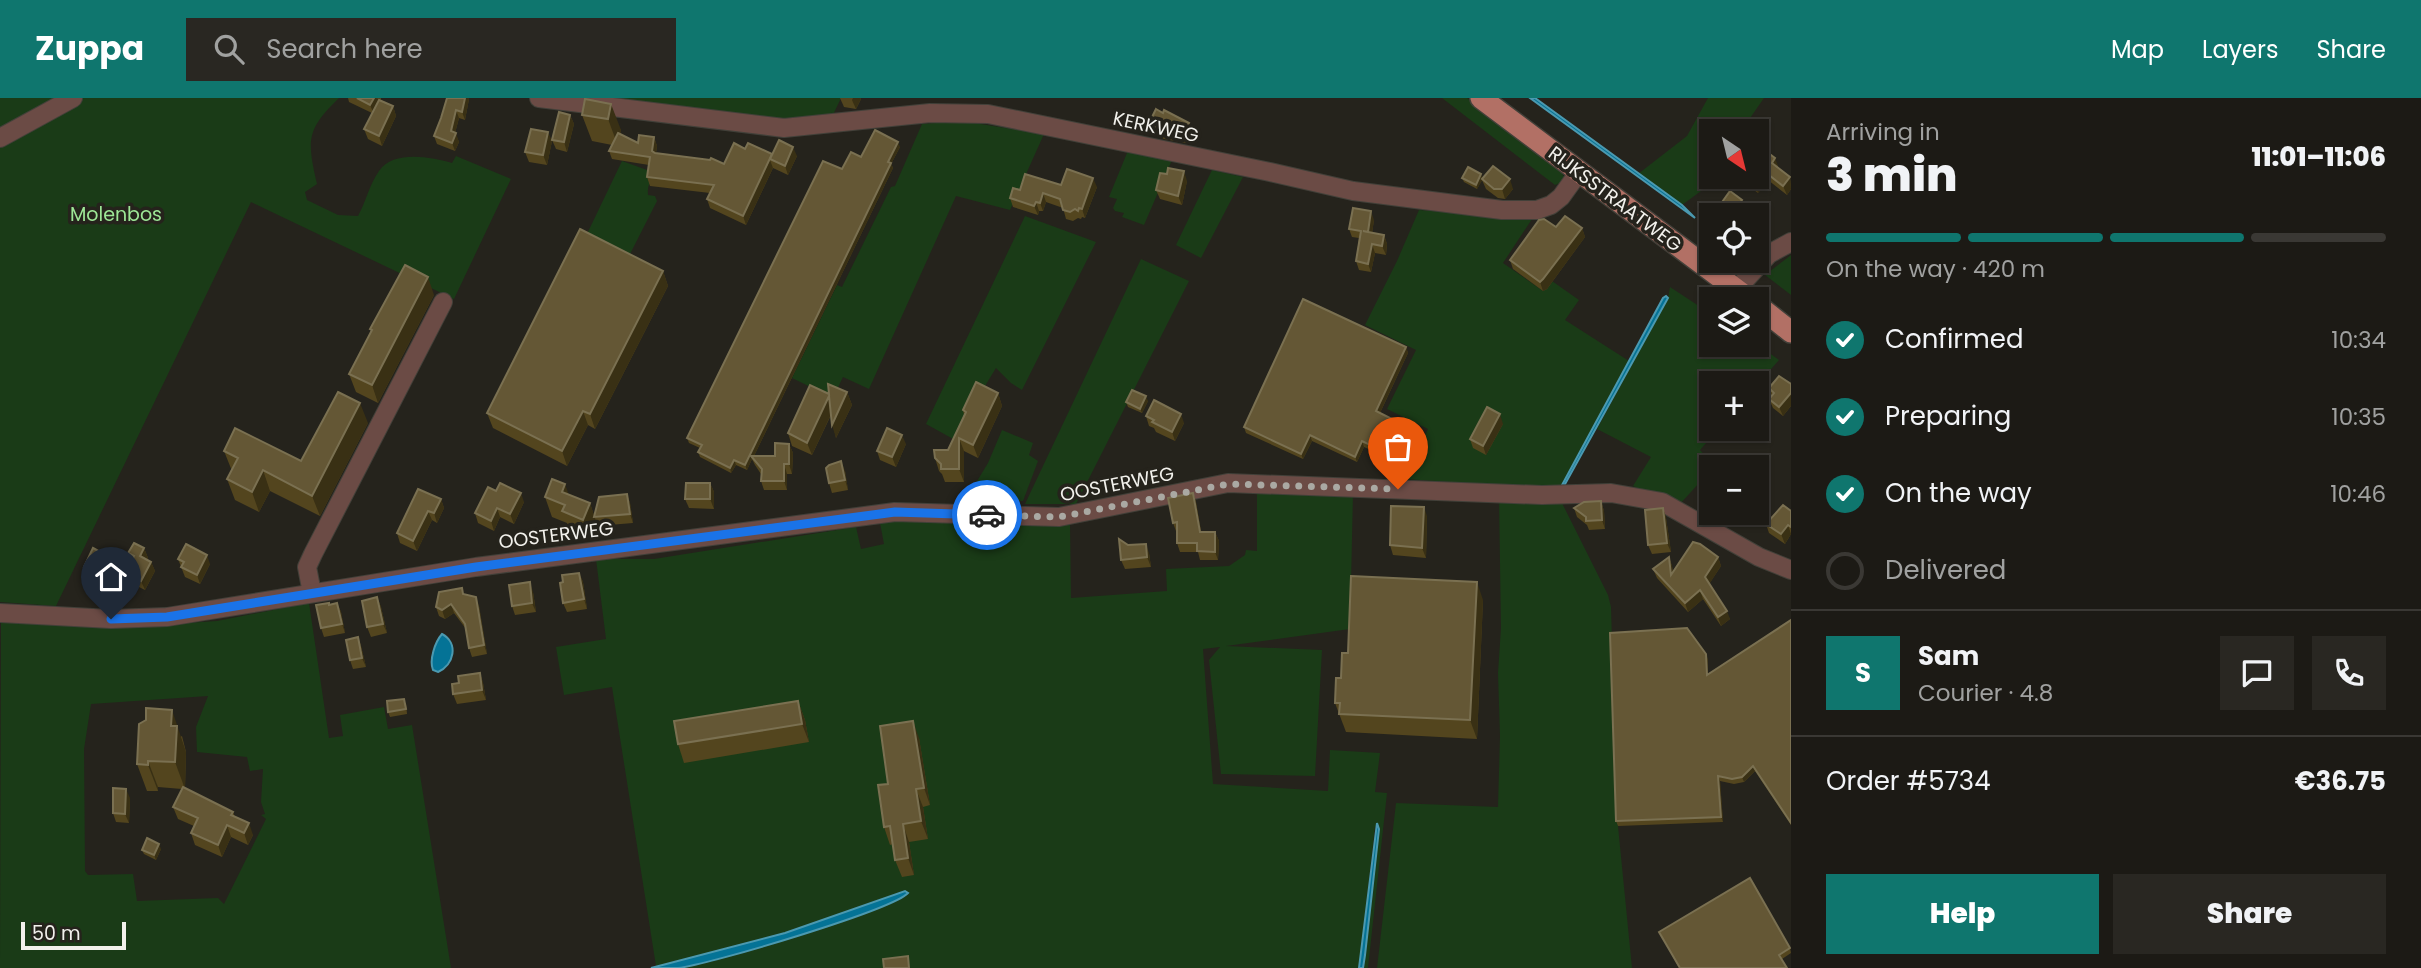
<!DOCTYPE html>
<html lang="en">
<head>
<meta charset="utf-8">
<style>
	body { margin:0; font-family:Poppins,sans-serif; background:#292722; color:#f1f3f6; height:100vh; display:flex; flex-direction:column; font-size:26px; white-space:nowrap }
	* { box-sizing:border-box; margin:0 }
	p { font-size:23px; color:#a0a1a0 }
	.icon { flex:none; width:38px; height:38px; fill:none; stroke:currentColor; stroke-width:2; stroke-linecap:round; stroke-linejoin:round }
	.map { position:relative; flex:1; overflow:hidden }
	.details { display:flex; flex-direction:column; background:#1c1a15; width:630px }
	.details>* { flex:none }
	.needle { width:46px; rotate:145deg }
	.controls { position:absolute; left:1699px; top:21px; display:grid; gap:14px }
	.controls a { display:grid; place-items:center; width:70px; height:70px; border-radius:0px; background:#1c1a15; box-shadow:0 2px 5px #0004,0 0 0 2px #3a3834; font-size:35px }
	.scale { position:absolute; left:21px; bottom:18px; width:105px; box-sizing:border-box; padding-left:7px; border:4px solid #f2f1ec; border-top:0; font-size:19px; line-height:24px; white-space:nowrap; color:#f2f1ec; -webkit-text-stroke:5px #25231c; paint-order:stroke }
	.pin { position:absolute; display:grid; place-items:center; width:60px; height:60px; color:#fff; margin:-72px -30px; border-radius:50% 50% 50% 0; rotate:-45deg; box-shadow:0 0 7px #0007 }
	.pin .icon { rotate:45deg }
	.courier { position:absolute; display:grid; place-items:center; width:70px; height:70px; margin:-35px; border:5px solid #1a73e8; border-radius:50%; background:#fff; color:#222; box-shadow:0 2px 9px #0007 }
	.overview em { font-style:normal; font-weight:800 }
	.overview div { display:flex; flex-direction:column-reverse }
	.overview { display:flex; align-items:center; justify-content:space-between; height:119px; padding:0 35px }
	h1 { font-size:46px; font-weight:800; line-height:52px }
	.bar { display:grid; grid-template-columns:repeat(4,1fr); gap:10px 7px; align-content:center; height:84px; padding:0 35px }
	.bar i { height:9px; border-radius:5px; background:#3a3834 }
	.bar .selected { background:#0f766e }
	.bar p { grid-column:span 4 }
	.line { display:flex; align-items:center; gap:18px; padding:0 35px; border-top:2px solid #3a3834 }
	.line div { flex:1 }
	.round { display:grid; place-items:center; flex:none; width:74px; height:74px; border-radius:0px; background:#292722 }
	ol { padding:0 35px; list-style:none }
	li { display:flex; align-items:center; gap:21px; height:77px }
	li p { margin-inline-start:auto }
	li .icon { padding:7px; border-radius:50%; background:#0f766e; color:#fff; stroke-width:4 }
	li:last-child { color:#a0a1a0 }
	li i { width:38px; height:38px; border:4px solid #3a3834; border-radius:50% }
	.button { display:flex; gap:14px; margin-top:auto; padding:14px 35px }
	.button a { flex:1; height:80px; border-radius:0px; background:#0f766e; color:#fff; font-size:28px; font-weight:800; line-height:80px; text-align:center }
	.button a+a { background:#292722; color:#f1f3f6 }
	header { display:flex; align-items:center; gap:42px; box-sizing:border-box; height:98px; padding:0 35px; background:#0f766e; color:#fff }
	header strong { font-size:33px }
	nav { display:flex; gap:38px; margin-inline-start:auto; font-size:24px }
	.search { width:490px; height:63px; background:#292722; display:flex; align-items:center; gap:18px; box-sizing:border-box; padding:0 24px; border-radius:0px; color:#a0a1a0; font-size:26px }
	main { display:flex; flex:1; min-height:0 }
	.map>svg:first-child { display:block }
	.green { fill:#1a3b17; fill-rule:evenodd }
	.water { fill:#047396; stroke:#4b99b0; stroke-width:2 }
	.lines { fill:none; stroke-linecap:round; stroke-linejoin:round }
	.minor-casing { stroke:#424039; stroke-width:20 }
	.major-casing { stroke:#424039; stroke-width:24 }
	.minor { stroke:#6b4b45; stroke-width:18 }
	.major { stroke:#b27065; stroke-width:21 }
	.wall { fill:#53451e }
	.shaded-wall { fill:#393014 }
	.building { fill:#645735; stroke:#7a7051; stroke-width:2 }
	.done { stroke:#aaa9a3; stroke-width:7; stroke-dasharray:0 12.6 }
	.route { stroke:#1a73e8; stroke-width:9 }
	.labels { text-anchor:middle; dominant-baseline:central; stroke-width:7; stroke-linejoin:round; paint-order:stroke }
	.street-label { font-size:19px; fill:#f2f1ec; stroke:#25231c }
	.park-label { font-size:19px; fill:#9de696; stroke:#25231c }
</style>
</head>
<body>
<header>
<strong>Zuppa</strong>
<div class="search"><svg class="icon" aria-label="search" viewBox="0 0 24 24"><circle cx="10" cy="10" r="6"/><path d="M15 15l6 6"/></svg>Search here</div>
<nav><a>Map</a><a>Layers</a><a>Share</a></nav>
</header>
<main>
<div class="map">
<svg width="1791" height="870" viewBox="0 0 1791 870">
	<rect width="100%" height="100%" fill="#25231c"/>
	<g class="green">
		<path d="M 0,0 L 339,0 C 306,32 307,42 317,86 L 305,94 L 307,102 L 338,117 L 358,118 C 366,104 369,87 379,73 C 393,52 431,59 452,65 L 456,58 L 511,81 L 454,201 L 251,104 L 56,508 L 0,504 Z"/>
		<path d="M 591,0 L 841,0 L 832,19 C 752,26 670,10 591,0 Z"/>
		<polygon points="1442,0 1467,0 1560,72 1564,79 1562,84 1555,87"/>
		<polygon points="1708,0 1764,0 1741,33 1712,33 1712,79 1720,79 1682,107 1638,76 1687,38"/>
		<polygon points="962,23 1044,36 1010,112 956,98 869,291 843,279 833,300 792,280 837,187 842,189 891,89 895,88 922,26"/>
		<polygon points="1130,52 1172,62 1144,127 1122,119 1124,115 1115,113 1113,110 1117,101 1109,99 1127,55"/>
		<path d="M 622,63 L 661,77 C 651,82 647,85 648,97 L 655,98 L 657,103 L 629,158 L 586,138 Z"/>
		<polygon points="1212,72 1243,79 1201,160 1176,147"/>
		<polygon points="1419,112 1532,121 1503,165 1543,193 1552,183 1579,202 1565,222 1629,263 1562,387 1547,390 1404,381 1428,331 1387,311 1416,252 1365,227 1397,163"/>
		<polygon points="1025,118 1096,144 1022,292 1011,285 996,270 985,288 982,288 955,342 926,326"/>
		<polygon points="1791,157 1791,197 1765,177"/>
		<polygon points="1141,161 1189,183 1076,406 1025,406"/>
		<polygon points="1670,189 1711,216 1712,247 1757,246 1779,262 1757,287 1757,285 1712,285 1712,331 1718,331 1700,352 1715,369 1712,369 1711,372 1679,407 1633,388 1651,359 1597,331 1668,200"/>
		<polygon points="1002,332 1033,345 1029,357 1038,363 1023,403 968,403 971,393 988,365"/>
		<polygon points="1257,394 1353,395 1350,531 1226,548 1322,552 1315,678 1221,676 1209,562 1220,549 1203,551 1213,686 1328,693 1330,652 1380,655 1375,694 1387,695 1368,870 1363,870 1379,728 1375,729 1359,870 651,870 656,868 612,589 564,597 556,549 606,541 596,461 654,461 856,429 861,451 884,446 880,425 904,420 1070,425 1071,500 1167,493 1166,471 1229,468 1245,457 1246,452 1257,453"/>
		<polygon points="1499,399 1562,405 1608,497 1611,509 1617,718 1632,870 1377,870 1396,705 1498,709 1500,638 1498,575 1501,530"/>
		<path d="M 309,505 L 329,640 L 343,638 L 340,617 L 384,609 L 388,631 L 412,627 L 451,870 L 0,870 L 1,523 L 102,528 L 157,527 L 217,523 ZM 208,598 L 196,629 L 197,654 L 247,659 L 250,673 L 263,671 L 261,704 L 265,716 L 261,717 L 266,721 L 224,806 L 218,800 L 137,803 L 133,776 L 88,777 L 85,773 L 84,651 L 91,606 Z"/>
	</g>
	<g class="water">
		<polygon points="1530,0 1535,0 1682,107 1695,120"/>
		<polygon points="1666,198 1668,200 1564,388 1562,387 1663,200"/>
		<path d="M 442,536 C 459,545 454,567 438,574 L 433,572 C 429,562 435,544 442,536 Z"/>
		<polygon points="1377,725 1379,731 1365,857 1363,870 1359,870"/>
		<path d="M 905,793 L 908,795 C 892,812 708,867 678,870 C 669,870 660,870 651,870 L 785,835 Z"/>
	</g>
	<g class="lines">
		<defs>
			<g id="minor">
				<polyline points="539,0 784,30 930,15 988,16 1270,74 1353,93 1502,112 1537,112 1551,107 1561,99 1579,74"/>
				<polyline points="0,40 73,0"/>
				<polyline points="1736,192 1769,156 1791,144"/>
				<polyline points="312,495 307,469 313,456 443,204"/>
				<polyline points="0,515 111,521 167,519 476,469 865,418 895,414 1059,419 1228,385 1542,397 1611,395 1662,404 1759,459 1791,472"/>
			</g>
			<g id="major">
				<polyline points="1481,0 1749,201"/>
				<polyline points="1757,207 1791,234"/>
			</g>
		</defs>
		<use href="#minor" class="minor-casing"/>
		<use href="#major" class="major-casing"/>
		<use href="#minor" class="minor"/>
		<use href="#major" class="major"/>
	</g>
	<g class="wall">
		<polygon points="348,0 381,0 381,2 393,8 396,18 382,48 368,41 364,31 372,15 349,4"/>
		<polygon points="447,0 469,0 469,1 465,22 459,20 455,35 459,44 455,53 437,46 434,38 441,20"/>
		<polygon points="840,0 860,0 861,1 856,11 844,9"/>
		<polygon points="585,1 621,32 620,36 638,45 654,39 657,48 656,55 724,66 745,51 772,56 797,58 788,77 773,70 746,127 710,110 707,101 710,95 650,88 647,79 649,67 612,61 609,53 612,47 592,43 582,17"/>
		<polygon points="1163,15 1189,25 1192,35 1187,45 1164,41 1152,34 1149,25"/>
		<polygon points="570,17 574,26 567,54 556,51 552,42"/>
		<polygon points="552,43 547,67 529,64 525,54"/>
		<polygon points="900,49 891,66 893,70 754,358 775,358 789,346 793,355 792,376 787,376 787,392 764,392 761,383 761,376 755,367 752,361 747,372 736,367 731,375 700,359 698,354 700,350 689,345 687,340 842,71 861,59"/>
		<polygon points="1770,56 1778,68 1778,69 1790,79 1791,91 1787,97 1768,82 1758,95 1738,80 1738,79 1757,79"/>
		<polygon points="1167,76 1187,83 1182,107 1160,101 1156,92"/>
		<polygon points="1462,80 1483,81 1513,91 1505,101 1498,100 1486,91 1482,82 1477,91 1464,84"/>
		<polygon points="1061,87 1097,89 1085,120 1082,119 1081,121 1078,120 1073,123 1066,121 1063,110 1046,104 1043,113 1039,113 1038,117 1013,109 1010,100 1020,92"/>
		<polygon points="1742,102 1746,111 1741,117 1723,116 1720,107"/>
		<polygon points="1374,122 1372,135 1384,137 1387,146 1386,157 1375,155 1371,174 1359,172 1356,163 1359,140 1352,139 1349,131"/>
		<polygon points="1556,129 1582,130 1585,139 1547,191 1543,193 1513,171 1510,162"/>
		<polygon points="663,173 668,188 595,331 588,327 567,368 493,330 487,315"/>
		<polygon points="434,197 378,305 356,294 349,276 371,233 370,231"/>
		<polygon points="1406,249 1408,255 1380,315 1394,322 1397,327 1393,335 1408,346 1400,365 1364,349 1357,364 1312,343 1303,361 1246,335 1244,329"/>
		<polygon points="1791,286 1791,308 1783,318 1773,310 1769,301 1772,298 1769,290"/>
		<polygon points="847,294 852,307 836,340 831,317 812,357 792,348 788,335 829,296"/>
		<polygon points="998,295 1002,308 978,360 964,353 964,384 945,384 942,376 939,373 935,360 948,352 964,317 963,312"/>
		<polygon points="1148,303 1142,315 1128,309 1126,304"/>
		<polygon points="1146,318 1184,325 1175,343 1156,334 1154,330 1149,328"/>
		<polygon points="368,325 320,418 270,393 259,414 235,402 227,381 232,373 224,353 301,363"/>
		<polygon points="1503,326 1486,357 1473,350 1470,341"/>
		<polygon points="1732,331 1755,331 1755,332 1748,343"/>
		<polygon points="906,346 896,369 880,362 877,353"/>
		<polygon points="845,373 848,392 832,395 829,385"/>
		<polygon points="710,385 714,394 714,411 689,410 685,401"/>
		<polygon points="496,393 524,404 514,426 500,419 494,433 478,425 475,415"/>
		<polygon points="1193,395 1196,404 1201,434 1215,434 1219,443 1218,462 1200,462 1198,454 1180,454 1177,445 1177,433 1176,433 1173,425"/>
		<polygon points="627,396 630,405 633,425 597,428 597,426 590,441 569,433 567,425 552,419 545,399 569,397 590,405 594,418"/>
		<polygon points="441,401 444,410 437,425 432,422 417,453 400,445 397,435"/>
		<polygon points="1601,403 1604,413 1605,431 1589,432 1587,427 1577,419 1574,410"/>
		<polygon points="1663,410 1666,420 1671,454 1652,456 1648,447"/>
		<polygon points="1791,413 1791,436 1785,446 1769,435 1766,426"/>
		<polygon points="1427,418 1426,460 1393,457 1390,447"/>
		<polygon points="1128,447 1149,455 1151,469 1125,471 1121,462"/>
		<polygon points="144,450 148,460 147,461 151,464 155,473 145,492 129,484 126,474 132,464 128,455"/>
		<polygon points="104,456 108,465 99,484 88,479 84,469"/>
		<polygon points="1669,459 1672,468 1673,474 1718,459 1721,468 1709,486 1730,521 1721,528 1703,501 1688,514 1657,480 1653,471"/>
		<polygon points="178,461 210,466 200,486 185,479"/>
		<polygon points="579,475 583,484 587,511 567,514 563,505 563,484"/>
		<polygon points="533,494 536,514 515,517 512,508"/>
		<polygon points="464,496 479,508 487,556 472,559 469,550 466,531 454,515 445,521 439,518 436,509"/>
		<polygon points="377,499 381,509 387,535 371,539 367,529"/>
		<polygon points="1483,502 1477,641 1346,634 1335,605 1348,555"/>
		<polygon points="337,505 341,514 345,535 324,539 321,530 329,507"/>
		<polygon points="1791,522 1791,727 1755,673 1744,684 1734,686 1720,683 1723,724 1618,728 1616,723 1708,561 1708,576"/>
		<polygon points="358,539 361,548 366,569 353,571 350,562"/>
		<polygon points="480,575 483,585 486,602 457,606 453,596"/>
		<polygon points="798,603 805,622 809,644 684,665 678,646"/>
		<polygon points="406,605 407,616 390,619 388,614"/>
		<polygon points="182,638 186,654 185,690 233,714 235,719 253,737 248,747 231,739 222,759 195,747 191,735 194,728 178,721 173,709 182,691 158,689 158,693 147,693 137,666"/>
		<polygon points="919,640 930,707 923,709 928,741 909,744 914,777 902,779 895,762 893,746 890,747 884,729 888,686"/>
		<polygon points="130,700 129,725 116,724 113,715"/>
		<polygon points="161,751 156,762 144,756 142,752"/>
		<polygon points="1659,834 1790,850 1791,855 1782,861 1787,870 1679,870"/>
	</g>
	<g class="shaded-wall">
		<polygon points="374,0 381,1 374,16 370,7"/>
		<polygon points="465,0 469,0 469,1 465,22 462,14"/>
		<polygon points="853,0 860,0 861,1 856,11 852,2"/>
		<polygon points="611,6 621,32 618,48 608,21"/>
		<polygon points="393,8 396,18 382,48 379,38"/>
		<polygon points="456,12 459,20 454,39 456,35 459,44 455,53 452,45 451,33"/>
		<polygon points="570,17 574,26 567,54 564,44"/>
		<polygon points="1189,25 1192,35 1187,45 1183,36"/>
		<polygon points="548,34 552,43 547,67 543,57"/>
		<polygon points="654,39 657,48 655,61 652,53"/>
		<polygon points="898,44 900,49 891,66 893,70 753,360 751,358 752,361 747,372 745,367 888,64"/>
		<polygon points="793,49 797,58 788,77 785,68"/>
		<polygon points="1775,60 1778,68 1775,73 1772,65"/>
		<polygon points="770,62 773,70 746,127 743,118"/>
		<polygon points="1184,73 1187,83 1182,107 1178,98"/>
		<polygon points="1765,74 1768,82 1758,95 1755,86"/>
		<polygon points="1481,76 1483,81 1477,91 1476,87"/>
		<polygon points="1790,79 1791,91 1787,97 1783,88"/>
		<polygon points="1093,80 1097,89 1085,120 1082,111"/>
		<polygon points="1510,81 1513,91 1505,101 1502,91"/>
		<polygon points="1043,95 1046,104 1043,113 1040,105"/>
		<polygon points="1742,102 1746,111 1741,117 1732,117 1731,116"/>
		<polygon points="1036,104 1039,113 1038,117 1034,108"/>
		<polygon points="1371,113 1374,122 1371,142 1368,134"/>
		<polygon points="1582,130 1585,139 1547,191 1543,193 1540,184"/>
		<polygon points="1384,137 1387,146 1386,157 1382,148"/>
		<polygon points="1372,146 1375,155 1371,174 1368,166"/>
		<polygon points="663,173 668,188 595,331 590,316"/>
		<polygon points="428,179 434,197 378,305 372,287"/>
		<polygon points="1406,249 1408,255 1378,319 1376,313"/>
		<polygon points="847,294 852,307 836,340 832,327"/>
		<polygon points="998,295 1002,308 978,360 973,347"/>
		<polygon points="1791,295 1791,308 1783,318 1779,309"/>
		<polygon points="829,298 834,310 812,357 807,345"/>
		<polygon points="1146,298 1148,303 1142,315 1140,311"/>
		<polygon points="360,305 368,325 320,418 312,398"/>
		<polygon points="583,313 588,327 567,368 562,353"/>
		<polygon points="1181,316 1184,325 1175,343 1172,334"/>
		<polygon points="1500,316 1503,326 1486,357 1483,348"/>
		<polygon points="1394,322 1397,327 1392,339 1390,333"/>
		<polygon points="1748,331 1755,331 1755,332 1748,343 1745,335"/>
		<polygon points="902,337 906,346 896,369 892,359"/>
		<polygon points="1310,337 1312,343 1303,361 1301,356"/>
		<polygon points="959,340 964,353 964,384 959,371"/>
		<polygon points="1406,341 1408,346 1400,365 1398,360"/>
		<polygon points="1362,343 1364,349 1357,364 1355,359"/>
		<polygon points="789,346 793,355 792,376 789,366"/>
		<polygon points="734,362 736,367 731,375 730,370"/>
		<polygon points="841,363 845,373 848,392 845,382"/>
		<polygon points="784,366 787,376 787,392 784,383"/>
		<polygon points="263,372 270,393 259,414 252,394"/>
		<polygon points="710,385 714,394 714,411 710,401"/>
		<polygon points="565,386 572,406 562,394"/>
		<polygon points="521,395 524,404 514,426 510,416"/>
		<polygon points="1193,395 1196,404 1203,443 1200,434"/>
		<polygon points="627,396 630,405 633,425 630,416"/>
		<polygon points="441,401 444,410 437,425 434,415"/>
		<polygon points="1601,403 1604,413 1605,431 1602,422"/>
		<polygon points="590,405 597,426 590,441 583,422"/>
		<polygon points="1424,409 1427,418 1426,460 1422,450"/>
		<polygon points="497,410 500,419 494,433 491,423"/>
		<polygon points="1663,410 1666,420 1671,454 1667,445"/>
		<polygon points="428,413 432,422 417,453 413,443"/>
		<polygon points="1788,427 1791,436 1785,446 1781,436"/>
		<polygon points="1215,434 1219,443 1218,462 1215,454"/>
		<polygon points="1146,446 1149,455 1151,469 1147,459"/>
		<polygon points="144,450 148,460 144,467 140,458"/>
		<polygon points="104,456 108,465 99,484 96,475"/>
		<polygon points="207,457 210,466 200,486 197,477"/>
		<polygon points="1669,459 1672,468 1674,486 1671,477"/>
		<polygon points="1718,459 1721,468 1708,488 1705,479"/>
		<polygon points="151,464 155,473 145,492 141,483"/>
		<polygon points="579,475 583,484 587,511 584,501"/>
		<polygon points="530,484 533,494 536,514 532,505"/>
		<polygon points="1477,484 1483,502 1477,641 1470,622"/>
		<polygon points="1700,492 1703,501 1688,514 1685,505"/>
		<polygon points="377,499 381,509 387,535 383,526"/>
		<polygon points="476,499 479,508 487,556 484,547"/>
		<polygon points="337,505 341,514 345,535 342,526"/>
		<polygon points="451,506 454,515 445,521 442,512"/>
		<polygon points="1727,513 1730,521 1721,528 1718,519"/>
		<polygon points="358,539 361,548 366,569 362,560"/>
		<polygon points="1706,556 1708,561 1708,582 1707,577"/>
		<polygon points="480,575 483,585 486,602 482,592"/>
		<polygon points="798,603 805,622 809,644 802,626"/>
		<polygon points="172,612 186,654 185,691 175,664 171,628"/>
		<polygon points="913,623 919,640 930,707 924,690"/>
		<polygon points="148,663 158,689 158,693 148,667"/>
		<polygon points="1753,668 1755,673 1744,684 1742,679"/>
		<polygon points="1718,678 1720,683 1723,724 1721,719"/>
		<polygon points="126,691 130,700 129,725 125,716"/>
		<polygon points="916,691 923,709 928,741 921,723"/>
		<polygon points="249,725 253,737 248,747 244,735"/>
		<polygon points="903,726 909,744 914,777 908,760"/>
		<polygon points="227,727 231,739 222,759 218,747"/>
		<polygon points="159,746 161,751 156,762 154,757"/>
	</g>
	<g class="building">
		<polygon points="357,0 374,0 370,7"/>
		<polygon points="447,0 465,0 462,14 456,12 451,33 456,35 452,45 434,38 441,20"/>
		<polygon points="585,1 611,6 608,21 582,17"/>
		<polygon points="379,2 393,8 379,38 364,31"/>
		<polygon points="1156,11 1163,15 1164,12 1189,25 1183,36 1161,31 1149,25"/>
		<polygon points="559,14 570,17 564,44 552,42"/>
		<polygon points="531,31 548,34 543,57 525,54"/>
		<polygon points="875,32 898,44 888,64 891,65 745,367 734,362 730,370 698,354 702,347 687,340 823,63 842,71 851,54 861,59"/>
		<polygon points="618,35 638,45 639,37 654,39 652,53 655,55 710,62 711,60 724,66 734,45 745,51 748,45 772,56 743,118 707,101 714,87 647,79 650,59 609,53"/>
		<polygon points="779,42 793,49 785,68 770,61"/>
		<polygon points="1757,43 1768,52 1767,54 1775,60 1772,65 1790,79 1783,88 1765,74 1755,86 1745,79 1757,79"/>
		<polygon points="1493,68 1510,81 1502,91 1494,91 1482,81"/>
		<polygon points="1468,69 1481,76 1476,87 1462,80"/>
		<polygon points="1168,70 1184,73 1178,98 1156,92 1160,75 1167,76"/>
		<polygon points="1067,71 1093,80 1082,111 1079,110 1078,113 1075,111 1070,114 1063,112 1060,101 1043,95 1040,105 1036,104 1034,108 1010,100 1013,90 1020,92 1025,76 1061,87"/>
		<polygon points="1730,93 1742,102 1731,116 1720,107"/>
		<polygon points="1353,110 1371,113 1368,134 1363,133 1384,137 1382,148 1372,146 1368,166 1356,163 1361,133 1349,131"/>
		<polygon points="1565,118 1582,130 1543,181 1540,184 1510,162 1539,122 1544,121 1556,129"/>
		<polygon points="580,131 663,173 590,316 583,313 562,353 487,315"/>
		<polygon points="405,167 428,179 372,287 349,276 372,232 370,231"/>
		<polygon points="1303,201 1406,249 1376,313 1394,322 1390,333 1406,341 1398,360 1362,343 1355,359 1310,337 1301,356 1244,329"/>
		<polygon points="1779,278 1791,286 1791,295 1779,309 1769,301 1774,295 1769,290"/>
		<polygon points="976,284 998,295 973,347 959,340 959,371 941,371 941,366 935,360 934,352 948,352 966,314 963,312"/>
		<polygon points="828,286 847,294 832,327 829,298 807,345 788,335 810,287 829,296"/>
		<polygon points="1132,292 1146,298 1140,311 1126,304"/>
		<polygon points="338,294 360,305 312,398 263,372 252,394 227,381 238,360 224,353 235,330 301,363"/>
		<polygon points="1154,302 1181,316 1172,334 1152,324 1154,322 1146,318"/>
		<polygon points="1487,309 1500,316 1483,348 1470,341"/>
		<polygon points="887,330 902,337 892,359 877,353"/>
		<polygon points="1739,331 1748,331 1745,335"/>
		<polygon points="775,345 789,346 789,366 784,366 784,383 761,383 762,371 751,358 775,358"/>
		<polygon points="841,363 845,382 829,385 826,370 829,367"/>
		<polygon points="552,381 565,386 562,394 590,405 583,422 562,413 565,407 545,399"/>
		<polygon points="500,385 521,395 510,416 497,410 491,423 475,415 488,389 496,393"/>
		<polygon points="686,385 710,385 710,401 685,401"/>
		<polygon points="418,391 441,401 434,415 428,413 413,443 397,435"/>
		<polygon points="1193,395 1200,434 1215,434 1215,454 1197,453 1197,445 1177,445 1177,424 1173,425 1168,400"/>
		<polygon points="627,396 630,416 594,419 599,399"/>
		<polygon points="1601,403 1602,422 1586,423 1586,419 1574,410 1584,404"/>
		<polygon points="1783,407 1791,413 1791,429 1788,427 1781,436 1766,426"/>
		<polygon points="1391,408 1424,409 1422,450 1390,447"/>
		<polygon points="1663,410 1667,445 1648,447 1645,412"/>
		<polygon points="1119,441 1128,447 1146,446 1147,459 1121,462"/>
		<polygon points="1693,444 1700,446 1718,459 1705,479 1727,513 1718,519 1700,492 1685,505 1653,471 1669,459 1671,477"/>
		<polygon points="134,445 144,450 140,458 151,464 141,483 126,474 134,458 128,455"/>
		<polygon points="186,446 207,457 197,477 181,469 184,464 178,461"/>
		<polygon points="93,450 104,456 96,475 84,469"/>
		<polygon points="579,475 584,501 563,505 560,485 563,484 562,477"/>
		<polygon points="1351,478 1477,484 1470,622 1339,616 1340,605 1335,605 1336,580 1341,580 1342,555 1348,555"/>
		<polygon points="530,484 532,505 512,508 509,487"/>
		<polygon points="462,490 463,496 476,499 484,547 469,550 465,526 451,506 442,512 436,509 439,494"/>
		<polygon points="377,499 383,526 367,529 362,503"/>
		<polygon points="329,505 329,507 337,505 342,526 321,530 316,507"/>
		<polygon points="1791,522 1791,725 1753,668 1742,679 1732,681 1718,678 1721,719 1616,723 1610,535 1687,530 1706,556 1707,577"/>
		<polygon points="358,539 362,560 350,562 346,542"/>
		<polygon points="480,575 482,592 453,596 452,586 459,585 458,578"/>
		<polygon points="404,601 406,611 388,614 387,603"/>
		<polygon points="798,603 802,626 678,646 674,623"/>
		<polygon points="146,610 172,612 171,628 177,628 175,664 148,663 148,667 137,666 139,626 146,622"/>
		<polygon points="913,623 924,690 916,691 921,723 903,726 908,760 895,762 890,728 884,729 878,687 888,686 880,628"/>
		<polygon points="183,689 233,714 231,717 249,725 244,735 227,727 218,747 191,735 198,720 173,709"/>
		<polygon points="113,690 126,691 125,716 113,715"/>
		<polygon points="147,740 159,746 154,757 142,752"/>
		<polygon points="1750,780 1790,850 1779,857 1787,870 1680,870 1659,834"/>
		<polygon points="908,858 909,870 884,870 883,861"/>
	</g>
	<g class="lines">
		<polyline class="done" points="987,417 1059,419 1228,386 1398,391"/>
		<polyline class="route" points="111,521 167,519 476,469 880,416 895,414 987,417"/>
	</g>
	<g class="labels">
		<g class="street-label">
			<text transform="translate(1156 29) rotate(12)">KERKWEG</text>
			<text transform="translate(1615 101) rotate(37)">RIJKSSTRAATWEG</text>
			<text transform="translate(1117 386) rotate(-11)">OOSTERWEG</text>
			<text transform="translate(556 437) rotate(-7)">OOSTERWEG</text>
		</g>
		<g class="park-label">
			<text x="116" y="116">Molenbos</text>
		</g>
	</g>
</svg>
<div class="controls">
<a><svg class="needle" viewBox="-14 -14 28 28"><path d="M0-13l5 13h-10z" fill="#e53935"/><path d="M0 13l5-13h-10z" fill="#a0a1a0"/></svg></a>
<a><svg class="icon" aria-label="locate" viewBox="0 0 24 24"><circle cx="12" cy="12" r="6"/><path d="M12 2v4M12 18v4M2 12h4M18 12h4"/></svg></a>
<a><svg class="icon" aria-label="layers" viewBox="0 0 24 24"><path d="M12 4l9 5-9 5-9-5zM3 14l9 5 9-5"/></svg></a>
<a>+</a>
<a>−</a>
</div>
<div class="scale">50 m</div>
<div class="pin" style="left:1398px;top:391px;background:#ea580c"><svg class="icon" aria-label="bag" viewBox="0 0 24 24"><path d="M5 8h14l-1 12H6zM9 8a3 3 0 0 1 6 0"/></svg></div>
<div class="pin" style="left:111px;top:521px;background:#1f2937"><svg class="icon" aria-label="home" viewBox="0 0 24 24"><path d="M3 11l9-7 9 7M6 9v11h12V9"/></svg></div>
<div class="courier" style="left:987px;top:417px"><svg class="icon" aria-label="car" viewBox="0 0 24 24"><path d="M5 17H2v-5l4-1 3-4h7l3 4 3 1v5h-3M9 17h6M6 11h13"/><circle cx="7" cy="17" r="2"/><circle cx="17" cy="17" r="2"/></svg></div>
</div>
<section class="details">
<div class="overview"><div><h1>3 min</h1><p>Arriving in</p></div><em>11:01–11:06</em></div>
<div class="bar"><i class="selected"></i><i class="selected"></i><i class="selected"></i><i></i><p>On the way · 420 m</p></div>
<ol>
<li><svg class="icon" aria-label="check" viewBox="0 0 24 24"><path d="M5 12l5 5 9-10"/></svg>Confirmed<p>10:34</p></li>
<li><svg class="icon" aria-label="check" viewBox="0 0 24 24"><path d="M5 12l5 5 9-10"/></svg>Preparing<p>10:35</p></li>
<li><svg class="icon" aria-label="check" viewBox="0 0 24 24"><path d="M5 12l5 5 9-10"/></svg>On the way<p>10:46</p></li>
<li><i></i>Delivered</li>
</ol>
<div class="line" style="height:126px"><b class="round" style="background:#0f766e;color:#fff">S</b><div><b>Sam</b><p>Courier · 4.8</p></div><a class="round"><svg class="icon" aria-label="chat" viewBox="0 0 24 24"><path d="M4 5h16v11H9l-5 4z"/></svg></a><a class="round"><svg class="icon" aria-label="phone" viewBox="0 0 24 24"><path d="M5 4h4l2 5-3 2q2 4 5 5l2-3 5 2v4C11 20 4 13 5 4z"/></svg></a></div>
<div class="line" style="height:91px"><div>Order #5734</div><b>€36.75</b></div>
<div class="button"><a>Help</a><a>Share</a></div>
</section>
</main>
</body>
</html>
